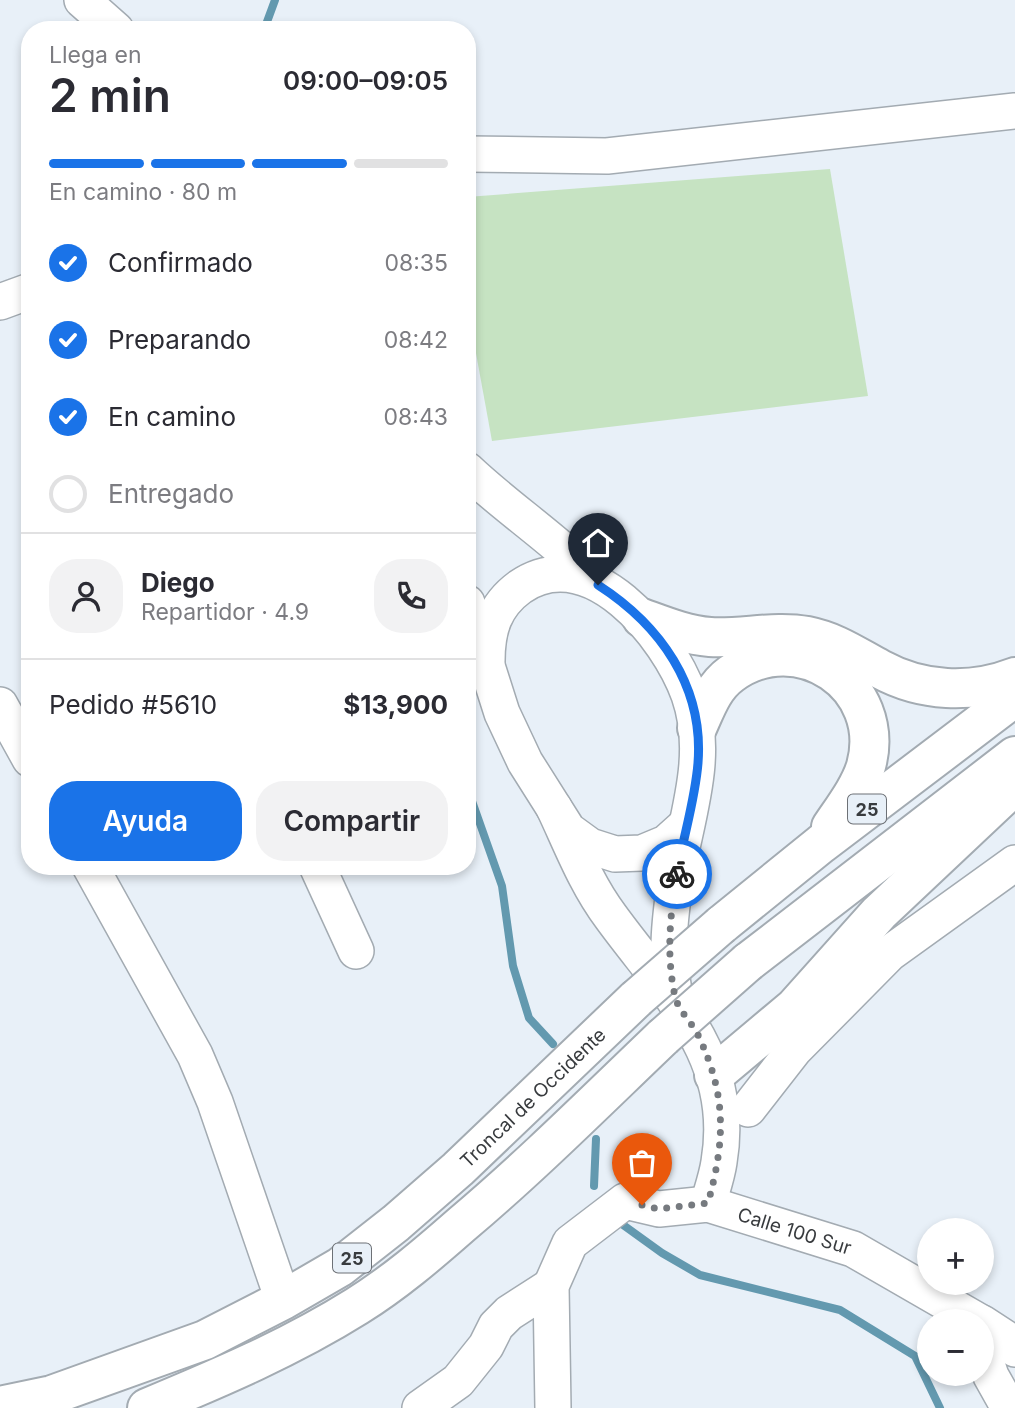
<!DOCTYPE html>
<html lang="es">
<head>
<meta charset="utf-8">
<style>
	body { margin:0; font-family:Inter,sans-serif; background:#f2f2f3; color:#2b2b33; height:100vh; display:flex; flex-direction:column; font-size:26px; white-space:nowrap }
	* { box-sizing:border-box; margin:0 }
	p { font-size:23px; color:#7c7c81 }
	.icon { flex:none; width:38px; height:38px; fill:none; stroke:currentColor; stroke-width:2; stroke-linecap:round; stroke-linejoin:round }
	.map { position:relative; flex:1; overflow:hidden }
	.details { position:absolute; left:21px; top:21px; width:455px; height:854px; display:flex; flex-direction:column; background:#fff; border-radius:28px; box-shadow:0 4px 10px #0003 }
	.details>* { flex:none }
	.fabs { position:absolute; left:917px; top:1218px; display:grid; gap:14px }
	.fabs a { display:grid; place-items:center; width:77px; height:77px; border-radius:50%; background:#fff; box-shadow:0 4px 10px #0003; font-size:35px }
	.pin { position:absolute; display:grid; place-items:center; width:60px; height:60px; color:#fff; margin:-72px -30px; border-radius:50% 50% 50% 0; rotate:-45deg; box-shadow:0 0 7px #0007 }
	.pin .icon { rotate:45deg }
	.courier { position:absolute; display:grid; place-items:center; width:70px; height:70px; margin:-35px; border:5px solid #1a73e8; border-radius:50%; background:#fff; color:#222; box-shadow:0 2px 9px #0007 }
	.summary em { font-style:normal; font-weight:600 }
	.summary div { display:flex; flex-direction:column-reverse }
	.summary { display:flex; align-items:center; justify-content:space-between; height:119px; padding:0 28px }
	h1 { font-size:46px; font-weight:600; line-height:52px }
	.bar { display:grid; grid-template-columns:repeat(4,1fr); gap:10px 7px; align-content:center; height:84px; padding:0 28px }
	.bar i { height:9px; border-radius:5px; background:#e1e1e2 }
	.bar .on { background:#1a73e8 }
	.bar p { grid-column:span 4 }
	.line { display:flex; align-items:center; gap:18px; padding:0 28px; border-top:2px solid #e1e1e2 }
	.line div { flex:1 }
	.round { display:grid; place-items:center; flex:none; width:74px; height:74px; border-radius:28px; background:#f2f2f3 }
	ol { padding:0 28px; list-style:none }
	li { display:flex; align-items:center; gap:21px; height:77px }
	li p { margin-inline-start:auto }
	li .icon { padding:7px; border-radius:50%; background:#1a73e8; color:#fff; stroke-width:4 }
	li:last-child { color:#7c7c81 }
	li i { width:38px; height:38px; border:4px solid #e1e1e2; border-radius:50% }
	.cta { display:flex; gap:14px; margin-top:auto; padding:14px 28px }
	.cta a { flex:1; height:80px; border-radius:28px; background:#1a73e8; color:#fff; font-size:28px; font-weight:600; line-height:80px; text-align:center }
	.cta a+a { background:#f2f2f3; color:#2b2b33 }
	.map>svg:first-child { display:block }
	.green { fill:#c6e3c2 }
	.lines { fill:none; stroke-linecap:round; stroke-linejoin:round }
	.stream { stroke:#6399af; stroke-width:8 }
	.minor-casing { stroke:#a3abb2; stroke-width:38 }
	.highway-casing { stroke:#a3abb2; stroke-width:42 }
	.minor { stroke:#fff; stroke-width:35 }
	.highway { stroke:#fff; stroke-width:38 }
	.highway-bridge-casing { stroke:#a3abb2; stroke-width:42; stroke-linecap:butt }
	.highway-bridge { stroke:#fff; stroke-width:38 }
	.done { stroke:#767a7f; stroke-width:7; stroke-dasharray:0 12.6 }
	.route { stroke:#1a73e8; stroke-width:9 }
	.labels { text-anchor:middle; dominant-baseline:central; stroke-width:5; stroke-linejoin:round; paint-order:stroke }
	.shield { fill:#e8f0f8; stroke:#6d7176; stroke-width:2 }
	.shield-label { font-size:18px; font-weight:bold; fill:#383b3e }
	.street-label { font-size:19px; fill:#383b3e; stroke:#e8f0f8 }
</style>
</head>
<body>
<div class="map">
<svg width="1015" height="1408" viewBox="0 0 1015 1408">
	<rect width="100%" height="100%" fill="#e8f0f8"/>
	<polygon class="green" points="830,169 868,396 492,441 467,304 467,197"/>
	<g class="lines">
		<g class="stream">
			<polyline points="264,30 275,0"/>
			<polyline points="467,787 502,886 513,966 529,1018 553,1044"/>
			<polyline points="594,1186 596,1139"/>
			<polyline points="619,1222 662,1253 700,1275 840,1310 915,1356 940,1408"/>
		</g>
		<defs>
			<g id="minor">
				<polyline points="82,0 116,30"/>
				<polyline points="467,154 607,156 1015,111"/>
				<polyline points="0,302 30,291"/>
				<path d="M 467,470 C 508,509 558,541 596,582"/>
				<polyline points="467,603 502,713 525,762 568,830 590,846 615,854 642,853 666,843 686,825"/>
				<path d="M 487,661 C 487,630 494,606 520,587 C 590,539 668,636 689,695 C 711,758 685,820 675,883 C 672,904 669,926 669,947 C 669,964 673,982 675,999"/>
				<polyline points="0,705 30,759"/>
				<path d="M 554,808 C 571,844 586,884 611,917 C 667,994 737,1056 719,1162 C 717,1176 712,1190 708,1204"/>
				<polyline points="90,866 195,1055 215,1102 283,1300"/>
				<polyline points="317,866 356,951"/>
				<polyline points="748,1109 794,1050 890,953 1015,863"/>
				<polyline points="982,1323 1005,1338 1015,1349"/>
				<polyline points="982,1349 991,1376 1009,1408"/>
				<polyline points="420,1408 458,1381 486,1346 496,1326 509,1313 551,1286"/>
				<path id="s1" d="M 553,1408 L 551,1286 L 570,1243 L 625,1201 L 659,1209 L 708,1204 L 853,1249 L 978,1321"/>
			</g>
			<g id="highway">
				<path d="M 642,618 C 664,626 686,635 710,637 C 742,639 775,630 807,636 C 836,642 854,655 880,669 C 922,692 971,694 1015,677"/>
				<path d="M 697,728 C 706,708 713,687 731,674 C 798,625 888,686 866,766 C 860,787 843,809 831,827"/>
				<polyline points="721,925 821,844 1015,697"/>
				<polyline points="748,962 1015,756"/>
				<polyline points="714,1075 795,1007 879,913 1015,785"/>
				<path id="s2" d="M 0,1406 L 52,1395 L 205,1340 L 283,1300 L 340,1267 L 396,1223 L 458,1169 L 636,999"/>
				<path d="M 147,1408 C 219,1378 290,1348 357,1306 C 394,1283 428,1254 461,1225 C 531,1166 596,1101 663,1037"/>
			</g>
		</defs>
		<use href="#minor" class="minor-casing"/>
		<use href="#highway" class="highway-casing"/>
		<use href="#minor" class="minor"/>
		<use href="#highway" class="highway"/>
		<defs>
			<g id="highway-bridge">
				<polyline points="636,999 721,925"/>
				<polyline points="663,1037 748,962"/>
			</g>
		</defs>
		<use href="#highway-bridge" class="highway-bridge-casing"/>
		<use href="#highway-bridge" class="highway-bridge"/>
	</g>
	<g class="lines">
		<path class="done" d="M 642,1205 L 659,1209 L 708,1203 C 725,1141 727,1097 699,1037 C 693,1023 678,1011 675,996 C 666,956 670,914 677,874"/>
		<path class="route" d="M 598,585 C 660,625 704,686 698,763 C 695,801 683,837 677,874"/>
	</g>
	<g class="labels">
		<g class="shield">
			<rect x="848" y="794.5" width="38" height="29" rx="5"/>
			<rect x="333" y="1243.5" width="38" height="29" rx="5"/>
		</g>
		<g class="shield-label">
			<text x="867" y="809">25</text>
			<text x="352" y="1258">25</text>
		</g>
		<g class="street-label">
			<text stroke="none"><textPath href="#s2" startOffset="626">Troncal de Occidente</textPath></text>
			<text stroke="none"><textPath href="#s1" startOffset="413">Calle 100 Sur</textPath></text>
		</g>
	</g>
</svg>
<div class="fabs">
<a>+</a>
<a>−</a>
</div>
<div class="pin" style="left:642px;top:1205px;background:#ea580c"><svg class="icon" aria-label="bag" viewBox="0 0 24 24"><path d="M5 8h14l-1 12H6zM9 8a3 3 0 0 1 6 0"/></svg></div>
<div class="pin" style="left:598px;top:585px;background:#1f2937"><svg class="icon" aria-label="home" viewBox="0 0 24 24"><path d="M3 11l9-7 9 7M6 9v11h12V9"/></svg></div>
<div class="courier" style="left:677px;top:874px"><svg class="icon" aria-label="bike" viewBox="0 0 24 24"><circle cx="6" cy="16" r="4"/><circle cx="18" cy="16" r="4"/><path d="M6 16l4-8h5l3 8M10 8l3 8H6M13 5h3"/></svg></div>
<section class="details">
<div class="summary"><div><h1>2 min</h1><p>Llega en</p></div><em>09:00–09:05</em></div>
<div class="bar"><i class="on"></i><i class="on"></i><i class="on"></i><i></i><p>En camino · 80 m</p></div>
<ol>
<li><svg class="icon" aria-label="check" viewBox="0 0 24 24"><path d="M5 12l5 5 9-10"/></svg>Confirmado<p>08:35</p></li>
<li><svg class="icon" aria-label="check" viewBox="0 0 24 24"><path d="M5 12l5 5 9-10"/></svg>Preparando<p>08:42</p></li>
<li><svg class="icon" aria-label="check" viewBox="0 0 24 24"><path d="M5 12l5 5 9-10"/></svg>En camino<p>08:43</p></li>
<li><i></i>Entregado</li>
</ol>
<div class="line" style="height:126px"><a class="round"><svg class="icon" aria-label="person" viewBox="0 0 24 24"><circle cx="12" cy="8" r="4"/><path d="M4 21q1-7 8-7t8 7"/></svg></a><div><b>Diego</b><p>Repartidor · 4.9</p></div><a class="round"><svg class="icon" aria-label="phone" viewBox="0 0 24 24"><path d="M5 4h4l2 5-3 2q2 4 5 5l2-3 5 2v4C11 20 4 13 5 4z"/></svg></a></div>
<div class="line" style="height:91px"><div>Pedido #5610</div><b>$13,900</b></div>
<div class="cta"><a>Ayuda</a><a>Compartir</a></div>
</section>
</div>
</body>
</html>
